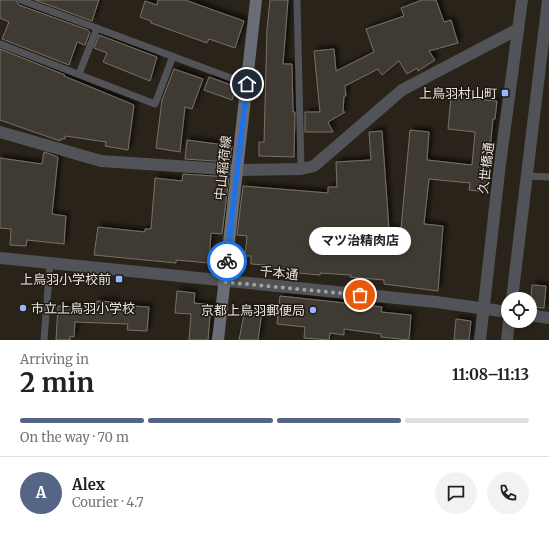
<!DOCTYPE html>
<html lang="en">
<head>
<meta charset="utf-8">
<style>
	body { margin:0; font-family:Merriweather,"Noto Sans JP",serif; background:#f2f2f2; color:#222; height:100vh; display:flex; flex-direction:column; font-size:15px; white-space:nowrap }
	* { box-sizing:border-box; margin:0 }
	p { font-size:13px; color:#767676 }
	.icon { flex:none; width:22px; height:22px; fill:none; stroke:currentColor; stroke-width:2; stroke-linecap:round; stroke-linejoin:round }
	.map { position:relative; height:340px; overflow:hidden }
	.side { display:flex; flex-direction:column; background:#fff; flex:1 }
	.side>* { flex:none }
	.controls { position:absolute; left:501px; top:292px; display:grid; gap:8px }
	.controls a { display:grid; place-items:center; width:36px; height:36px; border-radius:50%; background:#fff; box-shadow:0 2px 6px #0003; font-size:20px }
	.pin { position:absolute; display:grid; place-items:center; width:34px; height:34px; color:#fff; margin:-17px; border:2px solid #fff; border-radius:50%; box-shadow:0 1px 4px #0007 }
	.courier { position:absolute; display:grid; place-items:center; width:40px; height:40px; margin:-20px; border:3px solid #1a73e8; border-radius:50%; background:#fff; color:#222; box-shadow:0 1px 5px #0007 }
	.bubble { position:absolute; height:28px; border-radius:14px; background:#fff; box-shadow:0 2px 6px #0003; font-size:13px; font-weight:700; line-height:28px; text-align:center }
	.overview em { font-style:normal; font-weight:700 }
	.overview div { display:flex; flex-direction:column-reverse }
	.overview { display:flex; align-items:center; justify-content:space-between; height:68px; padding:0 20px }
	h1 { font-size:26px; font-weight:700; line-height:30px }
	.bar { display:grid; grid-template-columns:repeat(4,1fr); gap:6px 4px; align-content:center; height:48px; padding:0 20px }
	.bar i { height:5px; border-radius:3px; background:#e0e0e0 }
	.bar .active { background:#556585 }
	.bar p { grid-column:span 4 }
	.line { display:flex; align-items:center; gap:10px; padding:0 20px; border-top:1px solid #e0e0e0 }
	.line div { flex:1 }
	.round { display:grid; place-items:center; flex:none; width:42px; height:42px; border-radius:21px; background:#f2f2f2 }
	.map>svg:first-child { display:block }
	.building { fill:#413a31; stroke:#787167; filter:url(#shadow) }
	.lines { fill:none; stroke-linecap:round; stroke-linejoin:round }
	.service { stroke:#515358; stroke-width:7 }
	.minor { stroke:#515358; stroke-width:12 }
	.tertiary { stroke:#515358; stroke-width:12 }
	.secondary { stroke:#696d75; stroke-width:12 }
	.done { stroke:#a6a19a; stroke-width:4; stroke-dasharray:0 7.2 }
	.route { stroke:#1a73e8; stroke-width:5 }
	.poi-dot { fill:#94b7fd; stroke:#1f1911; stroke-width:1.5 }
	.labels { text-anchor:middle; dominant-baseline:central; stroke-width:3; stroke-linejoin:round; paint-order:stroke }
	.poi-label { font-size:13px; fill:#e9e5df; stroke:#1f1911; text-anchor:end }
	.street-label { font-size:13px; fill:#e9e5df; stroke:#1f1911 }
</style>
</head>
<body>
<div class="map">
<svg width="549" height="340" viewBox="0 0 549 340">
	<defs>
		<filter id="shadow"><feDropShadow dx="3.5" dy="-3.5" stdDeviation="2" flood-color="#0009"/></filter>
	</defs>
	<rect width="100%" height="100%" fill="#29231a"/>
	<g class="building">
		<polygon points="0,0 16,0 19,5 88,30 90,32 85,45 77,42 69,65 2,39 9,22 0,18"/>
		<polygon points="35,0 99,0 92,21"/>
		<polygon points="158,0 185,0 244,21 235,48 209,39 207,43 151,23 151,21 140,17 145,1 157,5"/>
		<polygon points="270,0 288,0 283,64 292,64 293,112 295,112 294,157 259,156 259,142 264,142 267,29"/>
		<polygon points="422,0 436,0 444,22 451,20 458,43 429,51 435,60 418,71 417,68 407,74 399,61 382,75 378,69 345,86 346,96 344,96 343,112 345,112 328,122 333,132 305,132 305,112 320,112 314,51 334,49 336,71 374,52 366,29 404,16 401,8"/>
		<polygon points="99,35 157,57 150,81 103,62 107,53 94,48"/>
		<polygon points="0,49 65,75 64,76 134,105 128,150 105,146 106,142 65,136 65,139 60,139 60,141 0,120"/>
		<polygon points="174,69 203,79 192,109 185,107 180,152 156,148 162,100"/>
		<polygon points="209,77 237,87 232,100 204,90"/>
		<polygon points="451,97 497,101 495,119 493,119 489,160 491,161 487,192 469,190 470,183 429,179 424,224 443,226 438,291 384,284 384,280 350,277 351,275 320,273 320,275 265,270 265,265 251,264 251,256 245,256 247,236 237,235 243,186 328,193 328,187 337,187 336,162 371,160 369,132 382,131 389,229 401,229 410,130 429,132 427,160 472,165 475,132 448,129"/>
		<polygon points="187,140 232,146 230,162 185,159"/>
		<polygon points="44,152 58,157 52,214 66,216 64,244 27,240 26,246 10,245 11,229 0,228 0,158 42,164"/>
		<polygon points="183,174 229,177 222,234 211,233 209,263 176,260 176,263 94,255 98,227 145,232 145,229 151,229 155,178 182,181"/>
		<polygon points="532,285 546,286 544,308 530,307"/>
		<polygon points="177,291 195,293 194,303 211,305 208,340 189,340 191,314 175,313"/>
		<polygon points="280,296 382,307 381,312 411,315 409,340 381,337 381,334 344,329 344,335 330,333 329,340 304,338 305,327 277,324"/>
		<polygon points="97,301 116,302 116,305 149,307 147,331 127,330 128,324 75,322 74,337 70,336 70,340 56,340 58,306 96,308"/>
		<polygon points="245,309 262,312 258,340 239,340"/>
		<polygon points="456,319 471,321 469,340 454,340"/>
	</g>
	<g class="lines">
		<g class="service">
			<polyline points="21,0 247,84"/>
			<polyline points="297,0 301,169"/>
			<polyline points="0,44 155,104 173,56"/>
			<polyline points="79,74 97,28"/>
			<polyline points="527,176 549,177"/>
			<polyline points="44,340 50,263"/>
		</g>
		<g class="minor">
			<polyline points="0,132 101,161 237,170 301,169 314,166 402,90 518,29"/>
			<polyline points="0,258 436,302 508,312"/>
			<polyline points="530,315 549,318"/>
		</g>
		<g class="tertiary">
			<polyline points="512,299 548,0"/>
			<polyline points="480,340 499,172 522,0"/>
			<polyline points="507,340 509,321"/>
		</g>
		<polyline class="secondary" points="218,340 256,0"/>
	</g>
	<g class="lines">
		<polyline class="done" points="227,261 225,282 360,295"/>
		<polyline class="route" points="227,261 247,84"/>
	</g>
	<g class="poi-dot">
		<rect x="501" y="89" width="8" height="8" rx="2"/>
		<rect x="115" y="275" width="8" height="8" rx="2"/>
		<circle cx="23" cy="308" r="4"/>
		<circle cx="313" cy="310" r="4"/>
	</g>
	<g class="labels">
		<g class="poi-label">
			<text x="497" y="93">上鳥羽村山町</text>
			<text x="111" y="279">上鳥羽小学校前</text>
			<text x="31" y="308" text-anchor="start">市立上鳥羽小学校</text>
			<text x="305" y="310">京都上鳥羽郵便局</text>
		</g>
		<g class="street-label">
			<text transform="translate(223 168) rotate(-84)">中山稲荷線</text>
			<text transform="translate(486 168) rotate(-83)">久世橋通</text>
			<text transform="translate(279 273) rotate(6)">千本通</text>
		</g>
	</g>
</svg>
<div class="controls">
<a><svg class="icon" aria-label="locate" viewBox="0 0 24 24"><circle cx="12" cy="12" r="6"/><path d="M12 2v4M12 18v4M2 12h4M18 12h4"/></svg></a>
</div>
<div class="pin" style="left:360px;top:295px;background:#ea580c"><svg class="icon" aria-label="bag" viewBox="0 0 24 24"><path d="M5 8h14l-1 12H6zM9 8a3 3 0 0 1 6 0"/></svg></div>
<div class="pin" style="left:247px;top:84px;background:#1f2937"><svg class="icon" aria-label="home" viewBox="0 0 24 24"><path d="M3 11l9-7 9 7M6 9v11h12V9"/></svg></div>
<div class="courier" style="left:227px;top:261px"><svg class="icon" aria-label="bike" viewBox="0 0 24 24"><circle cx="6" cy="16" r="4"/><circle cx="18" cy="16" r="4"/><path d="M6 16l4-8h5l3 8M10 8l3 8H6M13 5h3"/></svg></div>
<div class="bubble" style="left:309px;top:227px;width:102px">マツ治精肉店</div>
</div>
<section class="side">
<div class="overview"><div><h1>2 min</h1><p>Arriving in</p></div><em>11:08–11:13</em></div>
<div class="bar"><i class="active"></i><i class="active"></i><i class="active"></i><i></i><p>On the way · 70 m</p></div>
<div class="line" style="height:72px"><b class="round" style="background:#556585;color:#fff">A</b><div><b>Alex</b><p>Courier · 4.7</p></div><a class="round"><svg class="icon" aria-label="chat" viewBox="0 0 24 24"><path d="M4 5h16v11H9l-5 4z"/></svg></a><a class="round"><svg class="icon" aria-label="phone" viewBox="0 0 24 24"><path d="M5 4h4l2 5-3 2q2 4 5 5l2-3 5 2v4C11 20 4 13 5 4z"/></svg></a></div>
</section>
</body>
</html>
